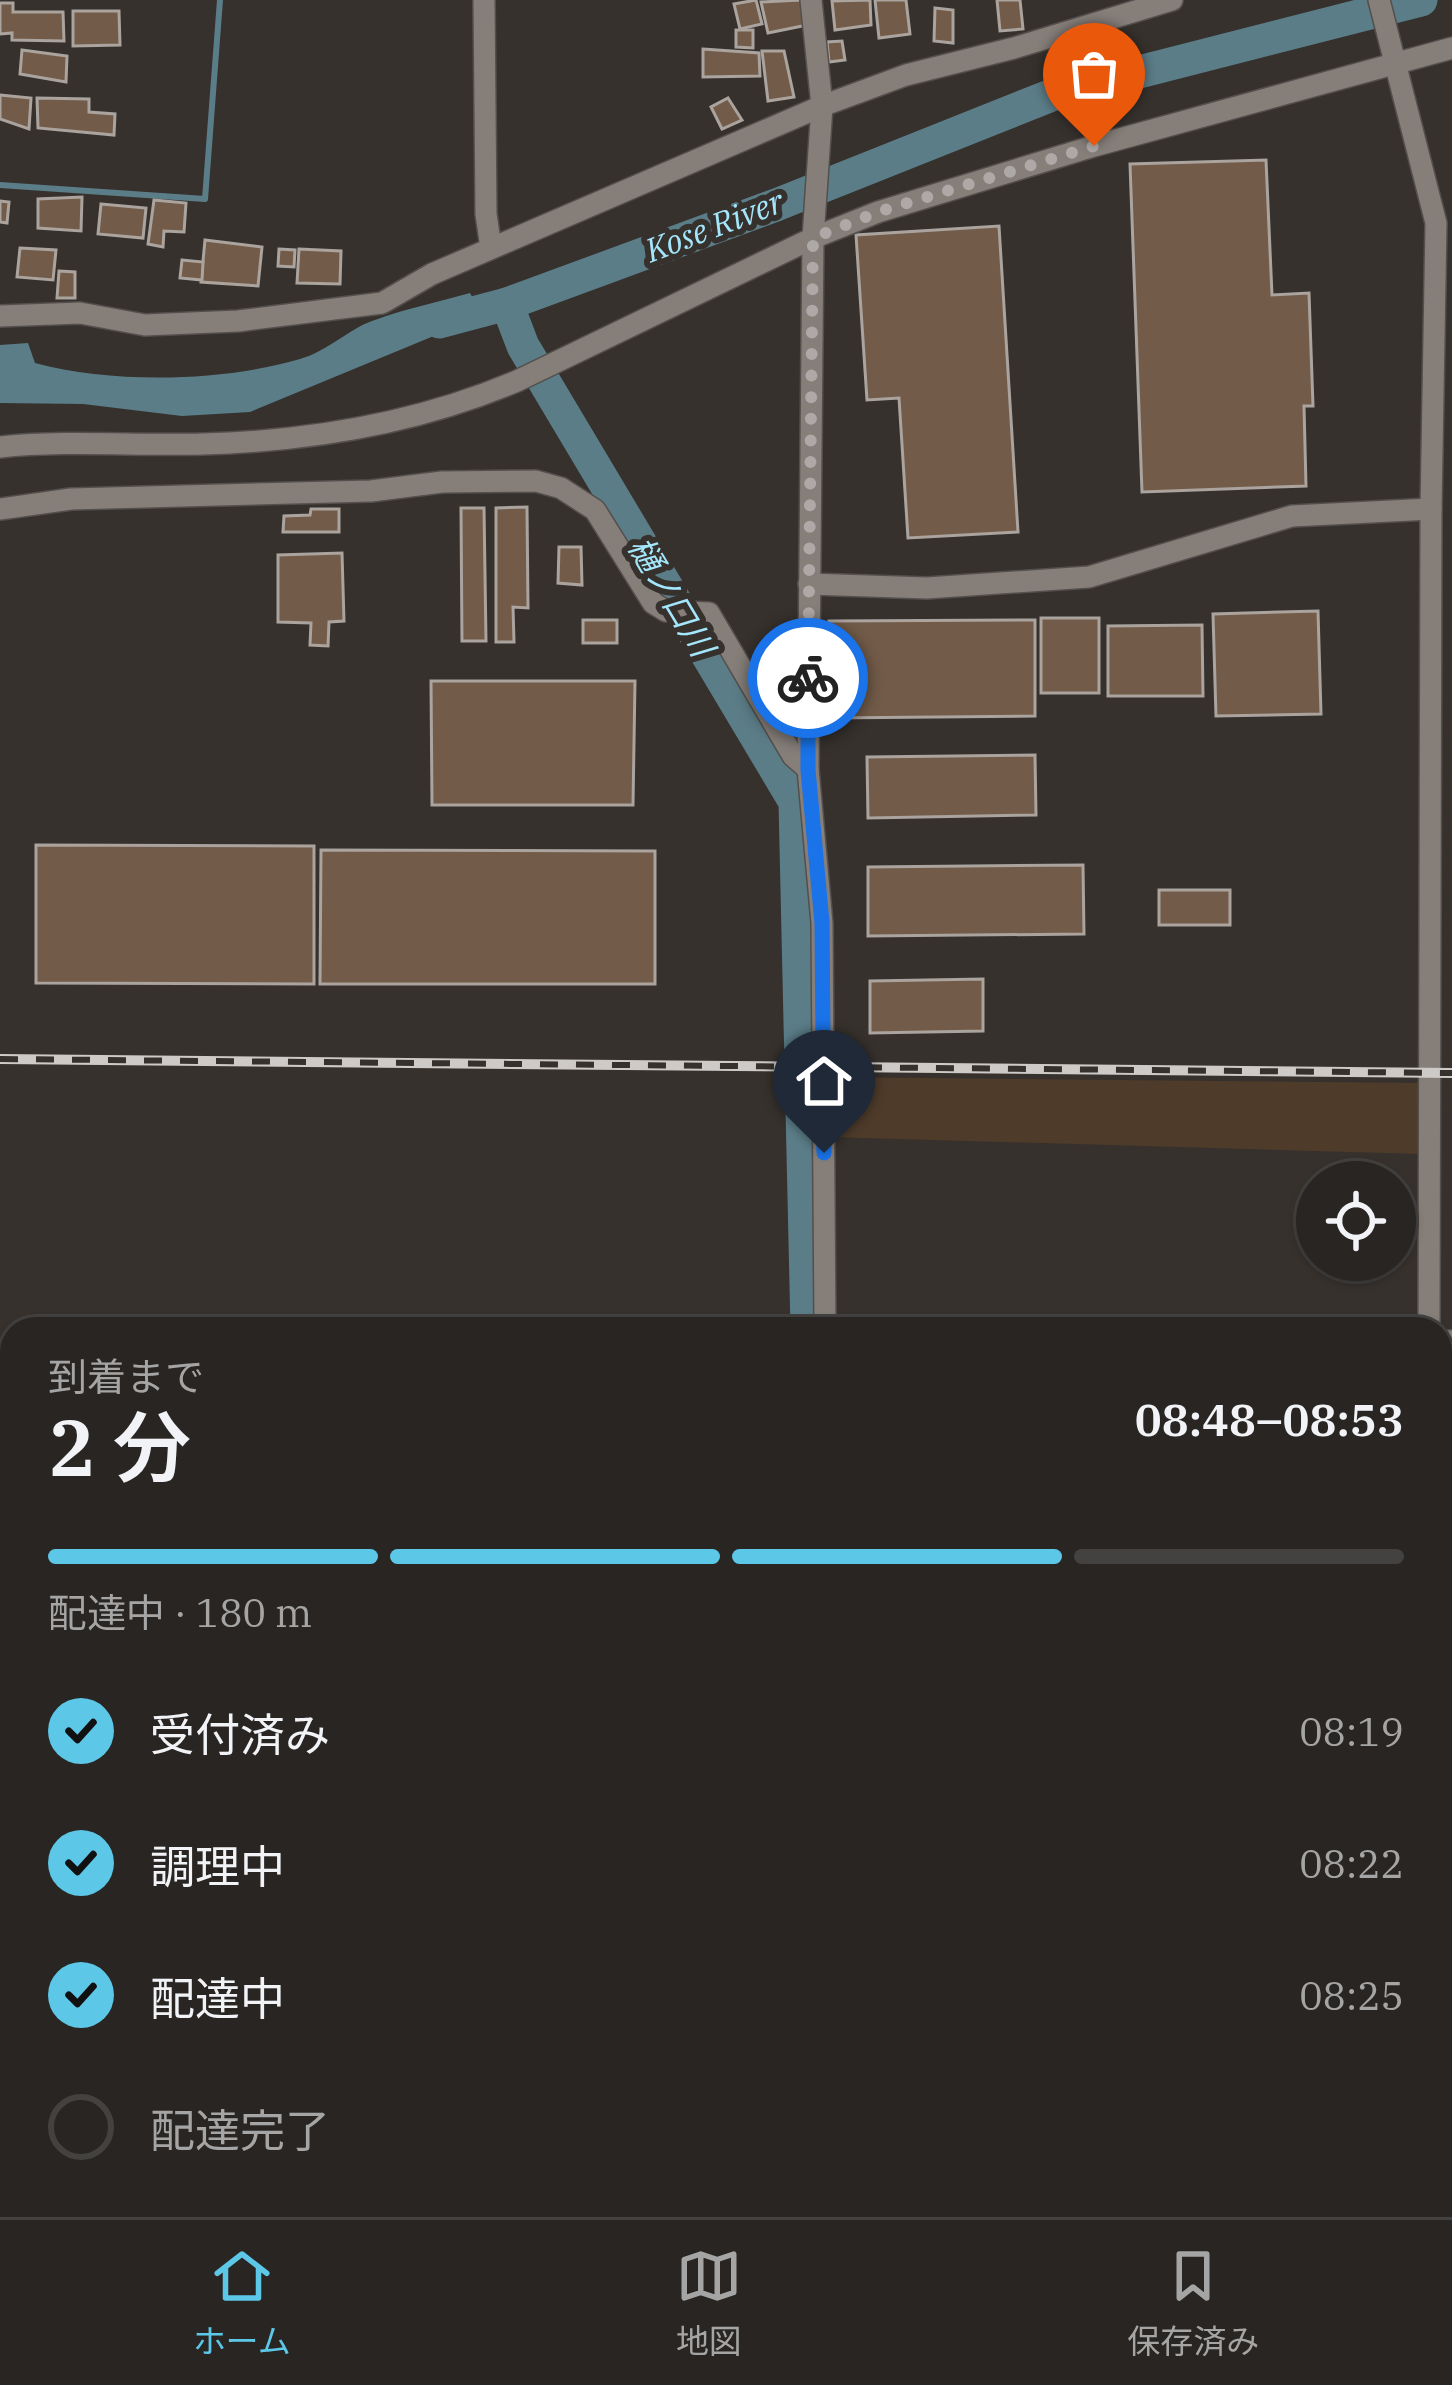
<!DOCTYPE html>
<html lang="ja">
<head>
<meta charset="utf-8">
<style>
	body { margin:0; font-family:"IBM Plex Serif","Noto Sans JP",serif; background:#302d2a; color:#f1f3f6; height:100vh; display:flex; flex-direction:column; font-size:45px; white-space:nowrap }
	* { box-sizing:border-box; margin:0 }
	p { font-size:39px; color:#a5a5a5 }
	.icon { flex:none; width:66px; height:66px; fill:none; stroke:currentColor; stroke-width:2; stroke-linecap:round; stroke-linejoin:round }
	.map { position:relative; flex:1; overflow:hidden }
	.panel { position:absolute; left:0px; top:1317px; width:1452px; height:900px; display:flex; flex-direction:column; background:#282522; border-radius:36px 36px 0 0; box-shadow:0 3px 9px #0004,0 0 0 3px #444240 }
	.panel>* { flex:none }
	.buttons { position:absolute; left:1296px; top:1161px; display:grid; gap:24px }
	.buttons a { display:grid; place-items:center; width:120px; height:120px; border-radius:50%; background:#282522; box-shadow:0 3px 9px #0004,0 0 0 3px #444240; font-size:60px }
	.pin { position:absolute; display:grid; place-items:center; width:102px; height:102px; color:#fff; margin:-123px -51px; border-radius:50% 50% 50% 0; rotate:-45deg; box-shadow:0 0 12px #0007 }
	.pin .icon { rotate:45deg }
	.courier { position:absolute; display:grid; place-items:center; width:120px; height:120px; margin:-60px; border:9px solid #1a73e8; border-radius:50%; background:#fff; color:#222; box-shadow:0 3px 15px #0007 }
	.summary em { font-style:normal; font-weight:600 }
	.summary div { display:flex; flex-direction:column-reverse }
	.summary { display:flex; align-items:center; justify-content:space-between; height:204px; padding:0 48px }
	h1 { font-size:78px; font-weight:600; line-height:90px }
	.bar { display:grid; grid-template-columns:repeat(4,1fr); gap:18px 12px; align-content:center; height:144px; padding:0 48px }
	.bar i { height:15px; border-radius:9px; background:#444240 }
	.bar .selected { background:#5dc7e8 }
	.bar p { grid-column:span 4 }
	ol { padding:0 48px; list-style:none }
	li { display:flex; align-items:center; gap:36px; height:132px }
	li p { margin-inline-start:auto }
	li .icon { padding:12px; border-radius:50%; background:#5dc7e8; color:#111; stroke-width:4 }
	li:last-child { color:#a5a5a5 }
	li i { width:66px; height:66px; border:6px solid #444240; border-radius:50% }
	.menu { display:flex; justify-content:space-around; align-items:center; height:168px; border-top:3px solid #444240; background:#282522; font-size:33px; color:#a5a5a5 }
	.menu a { display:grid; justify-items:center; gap:6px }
	.menu .selected { color:#5dc7e8 }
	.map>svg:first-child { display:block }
	.green { fill:#4e3b2a }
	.water { fill:#5b7d88 }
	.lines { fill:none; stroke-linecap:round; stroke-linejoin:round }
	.stream { stroke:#5b7d88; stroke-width:6 }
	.river { stroke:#5b7d88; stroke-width:33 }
	.building { fill:#725b48; stroke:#aaa39e; stroke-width:3 }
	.minor-casing { stroke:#544f4c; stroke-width:24 }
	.minor { stroke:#857e79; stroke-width:21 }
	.rail-casing { stroke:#cecac7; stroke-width:10 }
	.rail { stroke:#36312d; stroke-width:6; stroke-dasharray:18; stroke-linecap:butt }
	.done { stroke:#aea9a6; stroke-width:12; stroke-dasharray:0 21.6 }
	.route { stroke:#1a73e8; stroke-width:15 }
	.labels { text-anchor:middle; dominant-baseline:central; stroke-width:12; stroke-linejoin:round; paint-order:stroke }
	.water-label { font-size:33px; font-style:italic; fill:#a4e6fc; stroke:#36312d }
</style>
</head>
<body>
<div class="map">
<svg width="1452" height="2217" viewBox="0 0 1452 2217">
	<rect width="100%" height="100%" fill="#36312d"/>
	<polygon class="green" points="828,1077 1422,1083 1421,1154 829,1137"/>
	<path class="water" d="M 470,293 L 488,326 L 441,333 L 250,412 L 182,416 L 83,404 L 0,403 L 0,345 L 28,343 L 35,363 C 114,384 221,382 300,359 C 328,351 349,329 372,321 C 404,309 438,302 470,293 Z"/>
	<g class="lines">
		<polyline class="stream" points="0,185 205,199 220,0"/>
		<g class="river">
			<polyline points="507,304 523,346 795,802 807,1329"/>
			<polyline points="439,322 507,304 776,205 1057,93 1421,0"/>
			<polyline points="801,2205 803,2217"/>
		</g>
	</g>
	<g class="building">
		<polygon points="756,0 762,24 740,29 734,4"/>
		<polygon points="801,0 807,25 768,33 761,2"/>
		<polygon points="870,0 871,25 835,30 832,1"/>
		<polygon points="875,0 906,0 910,34 879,38"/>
		<polygon points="997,0 1020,0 1023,29 1000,31"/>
		<polygon points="0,3 13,3 13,12 63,12 64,41 12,40 12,33 0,34"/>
		<polygon points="935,8 953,10 953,43 934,41"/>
		<polygon points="73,11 119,11 120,45 73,46"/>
		<polygon points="736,30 753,30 753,48 736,47"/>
		<polygon points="842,41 845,60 829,62 827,42"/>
		<polygon points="703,49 759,53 760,76 703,77"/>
		<polygon points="22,50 67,56 66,82 20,74"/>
		<polygon points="762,51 784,51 794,97 768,101"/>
		<polygon points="0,95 31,98 29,129 0,119"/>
		<polygon points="37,98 89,99 89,112 115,114 114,135 38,128"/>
		<polygon points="728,98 742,120 722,129 711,107"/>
		<polygon points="1266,160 1272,295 1309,293 1313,406 1304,406 1306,486 1142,492 1130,164"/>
		<polygon points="82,197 81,231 38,228 38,199"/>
		<polygon points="154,200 186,203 184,232 164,231 163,247 148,244"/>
		<polygon points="0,201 9,202 7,223 0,222"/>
		<polygon points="101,204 146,208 143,238 98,234"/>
		<polygon points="999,226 1018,532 908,538 899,398 867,400 856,235"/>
		<polygon points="205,240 262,247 258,286 201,282"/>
		<polygon points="20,248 56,250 53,280 17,277"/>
		<polygon points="279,249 295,250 294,267 278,266"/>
		<polygon points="299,249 341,251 340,284 297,283"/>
		<polygon points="182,260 203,262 202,280 180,278"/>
		<polygon points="59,271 75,272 75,298 57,298"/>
		<polygon points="527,507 528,608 513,607 514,642 496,642 496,508"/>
		<polygon points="461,508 484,508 486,641 462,641"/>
		<polygon points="311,509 339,509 339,532 283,532 284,516 310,515"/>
		<polygon points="559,547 581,547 582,585 558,583"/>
		<polygon points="342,553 344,621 329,622 328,646 310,645 311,623 278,622 278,555"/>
		<polygon points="1318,611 1321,714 1216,716 1213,614"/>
		<rect x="1041" y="618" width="58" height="75"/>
		<rect x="583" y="620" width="34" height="23"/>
		<polygon points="1035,620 1035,716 830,718 829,621"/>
		<polygon points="1202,625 1203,696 1108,696 1108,626"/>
		<polygon points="431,681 635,681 633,805 432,805"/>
		<polygon points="1035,755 1036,815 868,818 867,757"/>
		<polygon points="36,845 314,846 314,984 36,983"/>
		<polygon points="321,850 655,851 655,984 320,984"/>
		<polygon points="1083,865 1084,934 868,936 868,867"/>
		<rect x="1159" y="890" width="71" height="35"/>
		<polygon points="983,979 983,1031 870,1033 870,981"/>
		<rect x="239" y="2205" width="65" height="6"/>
	</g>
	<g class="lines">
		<defs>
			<g id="minor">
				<polyline points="484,0 486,214 491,248"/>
				<polyline points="811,0 822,106 813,238 808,769 822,923 825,1329"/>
				<polyline points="1379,0 1436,223 1431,509 1429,1329"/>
				<polyline points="0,316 80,313 145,325 238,321 382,303 432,274 822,106 906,75 1014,48 1172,0"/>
				<path d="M 0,447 C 67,440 136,446 203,444 C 311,441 418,423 517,381 L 813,238 L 878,212 L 1094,146 L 1452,48"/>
				<polyline points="0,509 71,499 371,491 442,482 536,481 561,488 595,510 653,603 666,611 709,613 793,756 808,769"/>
				<polyline points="809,584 927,588 1089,577 1292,516 1431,509"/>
				<polyline points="1440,1341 1452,1341"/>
				<polyline points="0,1472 12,1472"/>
				<polyline points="1440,2183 1442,2217"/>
				<polyline points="165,2205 165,2217"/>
				<polyline points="315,2205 315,2217"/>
				<polyline points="476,2205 476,2217"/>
				<polyline points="783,2205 785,2217"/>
				<polyline points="829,2205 830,2217"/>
				<polyline points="36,2217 37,2205"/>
			</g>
		</defs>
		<use href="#minor" class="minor-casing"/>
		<use href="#minor" class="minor"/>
		<defs>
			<polyline id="rail" points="0,1059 1452,1073"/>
		</defs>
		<use href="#rail" class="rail-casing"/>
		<use href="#rail" class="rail"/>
	</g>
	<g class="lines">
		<polyline class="done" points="808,678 813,238 878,212 1094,146"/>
		<polyline class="route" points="808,678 808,770 822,923 824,1153"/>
	</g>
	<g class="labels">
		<g class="water-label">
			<text transform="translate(714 225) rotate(-21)">Kose River</text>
			<text transform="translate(672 596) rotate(59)">樋ノ口川</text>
		</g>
	</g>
</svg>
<div class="buttons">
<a><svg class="icon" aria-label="locate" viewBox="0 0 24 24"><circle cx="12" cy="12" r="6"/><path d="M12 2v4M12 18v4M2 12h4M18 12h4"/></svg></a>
</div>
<div class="pin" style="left:1094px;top:146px;background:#ea580c"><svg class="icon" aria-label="bag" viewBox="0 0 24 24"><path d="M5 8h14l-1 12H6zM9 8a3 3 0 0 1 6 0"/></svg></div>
<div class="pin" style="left:824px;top:1153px;background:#1f2937"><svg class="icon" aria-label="home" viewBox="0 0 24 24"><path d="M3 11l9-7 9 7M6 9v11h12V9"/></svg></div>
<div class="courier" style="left:808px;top:678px"><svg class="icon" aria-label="bike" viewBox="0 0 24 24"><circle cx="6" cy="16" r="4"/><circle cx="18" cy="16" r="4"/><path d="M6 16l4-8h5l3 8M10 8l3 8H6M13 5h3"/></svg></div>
<section class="panel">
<div class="summary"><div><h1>2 分</h1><p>到着まで</p></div><em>08:48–08:53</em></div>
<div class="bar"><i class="selected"></i><i class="selected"></i><i class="selected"></i><i></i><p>配達中 · 180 m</p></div>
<ol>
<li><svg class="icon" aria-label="check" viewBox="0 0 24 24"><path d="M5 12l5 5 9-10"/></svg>受付済み<p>08:19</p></li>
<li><svg class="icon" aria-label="check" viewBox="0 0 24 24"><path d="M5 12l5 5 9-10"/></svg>調理中<p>08:22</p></li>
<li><svg class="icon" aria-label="check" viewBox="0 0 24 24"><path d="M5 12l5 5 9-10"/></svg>配達中<p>08:25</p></li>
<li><i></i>配達完了</li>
</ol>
</section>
</div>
<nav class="menu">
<a class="selected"><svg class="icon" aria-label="home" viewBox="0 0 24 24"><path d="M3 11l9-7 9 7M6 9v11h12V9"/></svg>ホーム</a>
<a><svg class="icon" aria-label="map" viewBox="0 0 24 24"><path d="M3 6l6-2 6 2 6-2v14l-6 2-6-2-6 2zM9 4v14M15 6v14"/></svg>地図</a>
<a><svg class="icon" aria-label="saved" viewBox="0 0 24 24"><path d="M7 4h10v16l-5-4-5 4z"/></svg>保存済み</a>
</nav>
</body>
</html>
